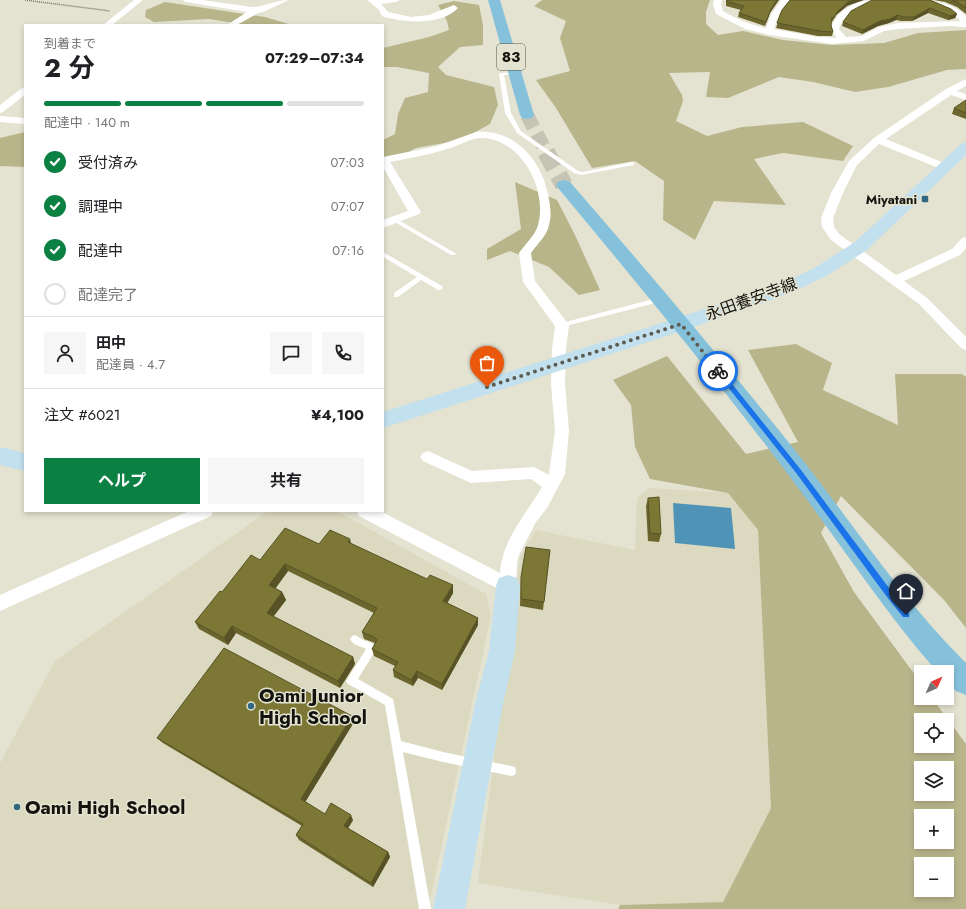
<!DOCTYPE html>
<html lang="ja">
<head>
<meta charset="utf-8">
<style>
	body { margin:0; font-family:Jost,"Noto Sans JP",sans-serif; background:#f6f6f6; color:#202124; height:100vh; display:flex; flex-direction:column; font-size:15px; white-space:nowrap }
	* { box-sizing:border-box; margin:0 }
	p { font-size:13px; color:#757577 }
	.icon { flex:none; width:22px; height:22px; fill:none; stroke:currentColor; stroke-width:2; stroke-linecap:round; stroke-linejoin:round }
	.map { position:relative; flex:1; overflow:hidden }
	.drawer { position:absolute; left:24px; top:24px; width:360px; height:488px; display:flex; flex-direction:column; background:#fff; border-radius:0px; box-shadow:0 2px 6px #0003 }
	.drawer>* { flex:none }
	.needle { width:26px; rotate:45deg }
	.tools { position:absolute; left:914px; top:665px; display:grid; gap:8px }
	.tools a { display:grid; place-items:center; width:40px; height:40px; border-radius:0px; background:#fff; box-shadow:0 2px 6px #0003; font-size:20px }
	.pin { position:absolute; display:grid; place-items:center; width:34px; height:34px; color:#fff; margin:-41px -17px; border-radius:50% 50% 50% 0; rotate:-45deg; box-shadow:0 0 4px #0007 }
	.pin .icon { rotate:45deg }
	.courier { position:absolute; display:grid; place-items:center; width:40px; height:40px; margin:-20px; border:3px solid #1a73e8; border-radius:50%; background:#fff; color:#222; box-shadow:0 1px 5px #0007 }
	.overview em { font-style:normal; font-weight:700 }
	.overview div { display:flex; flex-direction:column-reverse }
	.overview { display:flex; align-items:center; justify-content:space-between; height:68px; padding:0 20px }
	h1 { font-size:26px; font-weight:700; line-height:30px }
	.bar { display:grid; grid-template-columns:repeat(4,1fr); gap:6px 4px; align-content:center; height:48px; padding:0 20px }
	.bar i { height:5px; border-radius:3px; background:#e0e0e0 }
	.bar .active { background:#0b8043 }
	.bar p { grid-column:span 4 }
	.line { display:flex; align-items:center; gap:10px; padding:0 20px; border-top:1px solid #e0e0e0 }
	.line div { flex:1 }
	.round { display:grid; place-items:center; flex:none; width:42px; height:42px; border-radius:0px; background:#f6f6f6 }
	ol { padding:0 20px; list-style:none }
	li { display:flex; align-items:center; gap:12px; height:44px }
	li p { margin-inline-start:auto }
	li .icon { padding:4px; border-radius:50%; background:#0b8043; color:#fff; stroke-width:4 }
	li:last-child { color:#757577 }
	li i { width:22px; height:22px; border:2px solid #e0e0e0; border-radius:50% }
	.action { display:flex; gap:8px; margin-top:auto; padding:8px 20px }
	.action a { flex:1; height:46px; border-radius:0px; background:#0b8043; color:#fff; font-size:16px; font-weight:700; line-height:46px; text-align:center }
	.action a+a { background:#f6f6f6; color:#202124 }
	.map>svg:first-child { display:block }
	.built { fill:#dbd9c0 }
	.green { fill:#b9b58b; fill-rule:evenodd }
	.water { fill:#4f93b6 }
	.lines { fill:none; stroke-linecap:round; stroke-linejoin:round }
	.primary-tunnel-far1 { stroke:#c5c4b4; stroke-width:14; stroke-dasharray:14 7; stroke-linecap:butt }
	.primary-tunnel { stroke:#c5c4b4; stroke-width:18; stroke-dasharray:18 8; stroke-linecap:butt }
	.path { stroke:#747468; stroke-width:1.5; stroke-dasharray:1 1; stroke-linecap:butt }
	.lane { fill:#fff; fill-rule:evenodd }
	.street { fill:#fff; fill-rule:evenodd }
	.secondary { fill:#c2e0ed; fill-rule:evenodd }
	.primary { fill:#86c1dc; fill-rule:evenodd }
	.wall { fill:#6c662e }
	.shaded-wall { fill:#585326 }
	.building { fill:#7d7736; stroke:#585326 }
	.route { fill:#1a73e8 }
	.done { stroke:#5d5c52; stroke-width:4; stroke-dasharray:0 7.2 }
	.poi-dot { fill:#316782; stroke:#e4e3d1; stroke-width:1.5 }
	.labels { text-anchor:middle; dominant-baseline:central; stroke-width:3; stroke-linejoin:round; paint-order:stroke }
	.far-poi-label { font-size:13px; font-weight:bold; fill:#14140e; stroke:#e4e3d1; text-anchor:end }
	.shield { fill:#e4e3d1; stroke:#525248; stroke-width:1 }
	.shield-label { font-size:15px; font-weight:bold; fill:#14140e }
	.street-label { font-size:16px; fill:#14140e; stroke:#e4e3d1 }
	.near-poi-label { font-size:19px; font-weight:bold; fill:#14140e; stroke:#e4e3d1; text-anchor:start }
</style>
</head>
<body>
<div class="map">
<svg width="966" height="909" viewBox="0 0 966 909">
	<rect width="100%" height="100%" fill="#e4e3d1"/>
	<g class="built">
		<polygon points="649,488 728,493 758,530 771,808 723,902 620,905 478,883 520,557 536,530 635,550 637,498"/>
		<polygon points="268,511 337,511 486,594 491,616 428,909 0,909 0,763 55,661"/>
	</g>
	<g class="green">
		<polygon points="542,0 710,0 706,12 706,24 718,35 743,31 783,40 832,45 884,43 918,33 966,30 966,69 947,70 888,87 855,92 813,82 779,77 728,98 706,97 710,72 669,73 682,95 683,101 676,121 707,136 742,127 803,122 853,146 843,161 783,153 754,159 786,205 714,201 695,240 663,220 664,181 635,161 592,168 556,108 536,80 570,71 560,38 566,21 534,6"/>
		<polygon points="454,1 479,5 483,25 483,45 460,47 438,67 446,75 494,87 498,105 490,124 461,140 416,148 383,166 383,140 395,134 398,114 405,98 428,92 429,73 397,67 383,67 383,48 429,37 449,30 447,21 438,5"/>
		<polygon points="165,2 265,17 292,25 246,25 209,19 154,22 145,17 146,10"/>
		<polygon points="25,132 25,167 0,166 0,138"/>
		<polygon points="515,182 557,200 575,235 600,290 579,295 549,267 510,251 487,260 487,249 521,229"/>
		<path d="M 796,344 L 832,363 L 823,390 L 898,425 L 895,374 L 962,374 L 966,377 L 966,628 L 944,600 L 841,496 L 821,533 L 854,592 L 921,683 L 921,698 L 932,698 L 966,744 L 966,909 L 618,909 L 620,905 L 723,902 L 771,808 L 758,530 L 728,493 L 650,479 L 635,447 L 631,405 L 613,380 L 667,356 L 746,454 L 798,442 L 748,350 ZM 921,720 L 947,720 L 947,746 L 921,746 ZM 921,768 L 947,768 L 947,794 L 921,794 ZM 921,816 L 947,816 L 947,842 L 921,842 ZM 921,864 L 947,864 L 947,890 L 921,890 Z"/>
	</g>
	<polygon class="water" points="673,503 731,508 735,549 675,543"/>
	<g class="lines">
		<polyline class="primary-tunnel-far1" points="527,115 547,153"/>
		<polyline class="primary-tunnel" points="546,152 564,185"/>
		<polyline class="path" points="25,0 110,11"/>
		<g class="lane">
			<polygon points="516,72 518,72 518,74 504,75 511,113 521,131 578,171 583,172 632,162 634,163 634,165 581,175 574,173 517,133 505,113 499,74 501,73"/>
			<polygon points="395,218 455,253 456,254 455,255 451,255 393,221 393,219"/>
			<polygon points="383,252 442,286 443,288 440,290 438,290 421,280 398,297 394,297 394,293 417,277 383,257"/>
			<polygon points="661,297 663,297 663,301 562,327 559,325 562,323"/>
			<path d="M 355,635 L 365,641 L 367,641 L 375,645 L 377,648 L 358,679 L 393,699 L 401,741 L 443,752 L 511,766 L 515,767 L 516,771 L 515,775 L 511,776 L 443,762 L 403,752 L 431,909 L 419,909 L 385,705 L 348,684 L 346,681 L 366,649 C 361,646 353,646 350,639 L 352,636 Z"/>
		</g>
		<g class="street">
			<polygon points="134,0 143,0 112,25 103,25"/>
			<path d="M 182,0 L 202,0 L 252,7 C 266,7 274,0 289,0 L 263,12 L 258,13 L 237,25 L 227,25 L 247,12 L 186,2 Z"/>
			<path d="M 367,0 L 400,0 L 396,2 L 381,4 L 388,12 L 411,17 L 429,15 L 454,5 L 458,8 C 441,26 403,23 382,16 L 379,10 Z"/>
			<path d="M 714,0 L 722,0 L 721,4 L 723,11 C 737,19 750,25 766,28 L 771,14 L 780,2 L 781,0 L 790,0 L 779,14 L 774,29 L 818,37 L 837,38 L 831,29 C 836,10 856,0 874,0 C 862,11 844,10 839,29 L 846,37 L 862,36 L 879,27 L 898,23 L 961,21 L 950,12 L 921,0 C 937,0 954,4 966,16 L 966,27 L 950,26 L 898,29 L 884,31 L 864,41 L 832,44 L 769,35 L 745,29 L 716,14 L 713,4 Z"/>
			<polygon points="966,79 966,86 957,91 966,94 966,100 951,95 886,139 949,165 950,167 949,169 941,169 879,144 857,165 843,193 833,218 834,227 839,234 896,275 952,249 962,238 966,237 966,248 960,255 904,281 927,298 966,337 966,350 961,348 919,304 831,240 822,227 821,218 831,193 849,161 874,138 946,89"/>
			<polygon points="25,87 25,95 3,112 0,113 0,105 22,88"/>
			<polygon points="0,116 25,118 25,124 0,122"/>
			<path d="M 476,132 C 515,129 541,160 548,194 C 550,204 552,215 549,225 C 547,236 537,244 531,253 L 535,281 L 569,325 L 566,349 L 565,384 L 569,431 L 565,474 L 547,508 L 536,522 L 519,555 L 517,562 L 516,586 L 514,591 L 508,594 L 359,516 L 357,511 L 380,511 L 500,573 C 502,540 526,514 542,487 L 531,479 L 471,483 L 423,461 L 420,457 L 423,453 L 428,451 L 472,471 L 534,467 L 549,475 L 549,474 L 555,431 L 551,384 L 552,349 L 555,326 L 523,282 L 519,253 C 525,244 535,236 538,225 C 548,189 521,139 482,138 C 470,138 459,146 447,149 C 429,155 409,158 390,162 L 421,212 L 419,214 L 383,228 L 383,220 L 408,211 L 383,167 L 383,157 L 437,146 Z"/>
			<polygon points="189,511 213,511 211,516 0,611 0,595"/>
		</g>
		<g class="secondary">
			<polygon points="966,142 966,155 867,250 828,275 793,292 688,329 383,428 383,412 674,319 781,284 816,267 855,242 961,144"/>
			<polygon points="0,447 25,453 25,471 0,465"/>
			<polygon points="508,575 517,578 520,586 515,651 503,704 465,909 433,909 475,704 489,651 496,586 499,578"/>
		</g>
		<g class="primary">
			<polygon points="488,0 500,0 534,115 532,118 527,119 522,118 520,115"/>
			<path d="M 564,180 L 570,182 C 650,274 729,367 805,463 C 858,531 905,603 966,663 L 966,695 L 956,691 L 947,682 L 947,672 L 938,672 L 933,667 C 881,607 838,540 790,477 C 716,378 637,283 558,188 L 556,185 L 558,182 Z"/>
		</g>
	</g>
	<g class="wall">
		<polygon points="930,0 957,14 955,18 948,20 928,13 912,21 901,21 896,20 889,23 878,26 862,34 842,26 843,22"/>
		<polygon points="934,0 966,0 966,14 957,7 945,2"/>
		<polygon points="726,1 770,13 765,26 738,17 739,13 741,10 726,6"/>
		<polygon points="847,6 836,15 832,22 831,22 831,25 833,32 832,36 818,36 776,28 782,10"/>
		<polygon points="966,100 966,119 952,114 954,108"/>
		<polygon points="648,498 661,534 659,542 648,541 646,506"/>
		<polygon points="319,544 351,544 427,579 453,585 453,593 447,603 478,618 478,625 442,690 418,678 413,686 394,677 393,670 395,666 374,656 372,649 375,643 364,639 362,632 374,613 288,571 275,589 282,592 286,600 273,617 353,657 355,664 340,688 236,633 228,645 199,629 195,622 222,592"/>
		<polygon points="550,550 543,610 520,606 521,577"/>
		<polygon points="354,722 305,802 325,814 353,820 348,828 388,852 390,857 373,887 299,840 296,835 302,826 163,743 157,738"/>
	</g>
	<g class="shaded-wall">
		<polygon points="777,0 779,0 770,13 765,26 771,9"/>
		<polygon points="853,0 864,0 847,6 836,15 832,22 834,18 838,11 848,2"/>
		<polygon points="930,8 928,13 912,21 914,17"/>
		<polygon points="957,14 955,18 948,20 950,16"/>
		<polygon points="898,15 896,20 889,23 878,26 862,34 863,30 880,21"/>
		<polygon points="350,539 352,547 348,542"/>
		<polygon points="285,564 288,571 272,593 269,585"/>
		<polygon points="453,585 453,593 444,609 443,601"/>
		<polygon points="282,592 286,600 270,621 267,613"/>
		<polygon points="478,618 478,625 442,690 442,684"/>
		<polygon points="232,626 236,633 228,645 224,638"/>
		<polygon points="353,657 355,664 340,688 338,681"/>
		<polygon points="417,671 418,678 413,686 411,680"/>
		<polygon points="352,716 354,722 304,804 301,799"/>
		<polygon points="351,815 353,820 347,830 344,826"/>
		<polygon points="388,852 390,857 373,887 371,883"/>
	</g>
	<g class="building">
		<polygon points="728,0 777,0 771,9 766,22 739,13 744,6 726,1"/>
		<polygon points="790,0 853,0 848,2 838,11 834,18 832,17 831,25 833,32 820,31 777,23 782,10"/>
		<polygon points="872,0 930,0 951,9 957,14 950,16 930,8 914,17 903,17 898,15 890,19 880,21 863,30 843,22 851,11"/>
		<polygon points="952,0 966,0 966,8 959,3"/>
		<polygon points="966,100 966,113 954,108"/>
		<polygon points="659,497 661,534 650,533 648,498"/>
		<polygon points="285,528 319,544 330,530 350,539 348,542 427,579 430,575 453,585 443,601 478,618 442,684 417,671 411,680 393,670 398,662 372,649 377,640 374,637 362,632 377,608 285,564 269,585 282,592 267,613 353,657 338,681 232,626 224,638 195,622 220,591 222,592 251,555 260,560"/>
		<polygon points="526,547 550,550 544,602 521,599 521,577"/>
		<polygon points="224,648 352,716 301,799 325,814 331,803 351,815 344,826 388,852 371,883 296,835 303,824 157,738"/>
	</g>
	<polygon class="route" points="718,368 720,369 801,470 889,588 909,612 909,617 903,617 884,593 797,474 716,372 715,371"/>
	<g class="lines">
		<polyline class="done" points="487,387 681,324 718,371"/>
	</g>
	<g class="poi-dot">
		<rect x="921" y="195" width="8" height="8" rx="2"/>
		<circle cx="251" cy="706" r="4"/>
		<circle cx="17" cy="807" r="4"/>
	</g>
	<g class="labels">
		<g class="far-poi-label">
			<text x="917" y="199">Miyatani</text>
		</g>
		<rect class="shield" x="497" y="44" width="28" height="26" rx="3"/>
		<g class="shield-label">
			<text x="511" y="57">83</text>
		</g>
		<g class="street-label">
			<text transform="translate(751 299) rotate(-20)">永田養安寺線</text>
		</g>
		<g class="near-poi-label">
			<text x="259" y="695">Oami Junior<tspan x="259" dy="22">High School</tspan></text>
			<text x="25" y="807">Oami High School</text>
		</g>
	</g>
</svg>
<div class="tools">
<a><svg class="needle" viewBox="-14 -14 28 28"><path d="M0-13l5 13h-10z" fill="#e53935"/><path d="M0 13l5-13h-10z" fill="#757577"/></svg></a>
<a><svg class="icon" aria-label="locate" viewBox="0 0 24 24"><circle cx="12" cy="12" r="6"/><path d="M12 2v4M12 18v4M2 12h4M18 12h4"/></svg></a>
<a><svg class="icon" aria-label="layers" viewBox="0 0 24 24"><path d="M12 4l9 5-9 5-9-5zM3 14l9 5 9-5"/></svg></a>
<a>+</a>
<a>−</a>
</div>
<div class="pin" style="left:487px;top:387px;background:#ea580c"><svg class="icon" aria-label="bag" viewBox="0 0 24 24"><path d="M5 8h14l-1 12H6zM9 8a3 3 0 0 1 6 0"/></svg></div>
<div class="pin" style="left:906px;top:615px;background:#1f2937"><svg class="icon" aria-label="home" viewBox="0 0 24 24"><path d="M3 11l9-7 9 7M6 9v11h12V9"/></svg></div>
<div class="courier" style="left:718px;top:371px"><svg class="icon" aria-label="bike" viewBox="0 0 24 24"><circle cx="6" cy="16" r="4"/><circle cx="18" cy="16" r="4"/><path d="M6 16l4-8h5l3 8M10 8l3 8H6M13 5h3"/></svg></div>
<section class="drawer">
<div class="overview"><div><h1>2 分</h1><p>到着まで</p></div><em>07:29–07:34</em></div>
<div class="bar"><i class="active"></i><i class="active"></i><i class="active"></i><i></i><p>配達中 · 140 m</p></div>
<ol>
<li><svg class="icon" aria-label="check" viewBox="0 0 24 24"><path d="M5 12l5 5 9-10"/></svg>受付済み<p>07:03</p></li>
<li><svg class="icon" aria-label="check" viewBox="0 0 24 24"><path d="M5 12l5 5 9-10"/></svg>調理中<p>07:07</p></li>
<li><svg class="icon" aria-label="check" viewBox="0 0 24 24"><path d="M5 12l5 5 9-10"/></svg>配達中<p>07:16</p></li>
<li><i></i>配達完了</li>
</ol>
<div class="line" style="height:72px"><a class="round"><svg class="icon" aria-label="person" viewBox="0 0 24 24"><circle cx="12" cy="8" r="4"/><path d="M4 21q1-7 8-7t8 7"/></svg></a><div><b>田中</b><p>配達員 · 4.7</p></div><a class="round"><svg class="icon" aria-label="chat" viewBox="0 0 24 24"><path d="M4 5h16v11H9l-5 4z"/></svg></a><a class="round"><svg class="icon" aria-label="phone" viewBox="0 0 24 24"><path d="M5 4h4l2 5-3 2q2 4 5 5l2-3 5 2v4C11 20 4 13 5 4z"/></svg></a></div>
<div class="line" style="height:52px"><div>注文 #6021</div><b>¥4,100</b></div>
<div class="action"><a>ヘルプ</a><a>共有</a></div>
</section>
</div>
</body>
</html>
